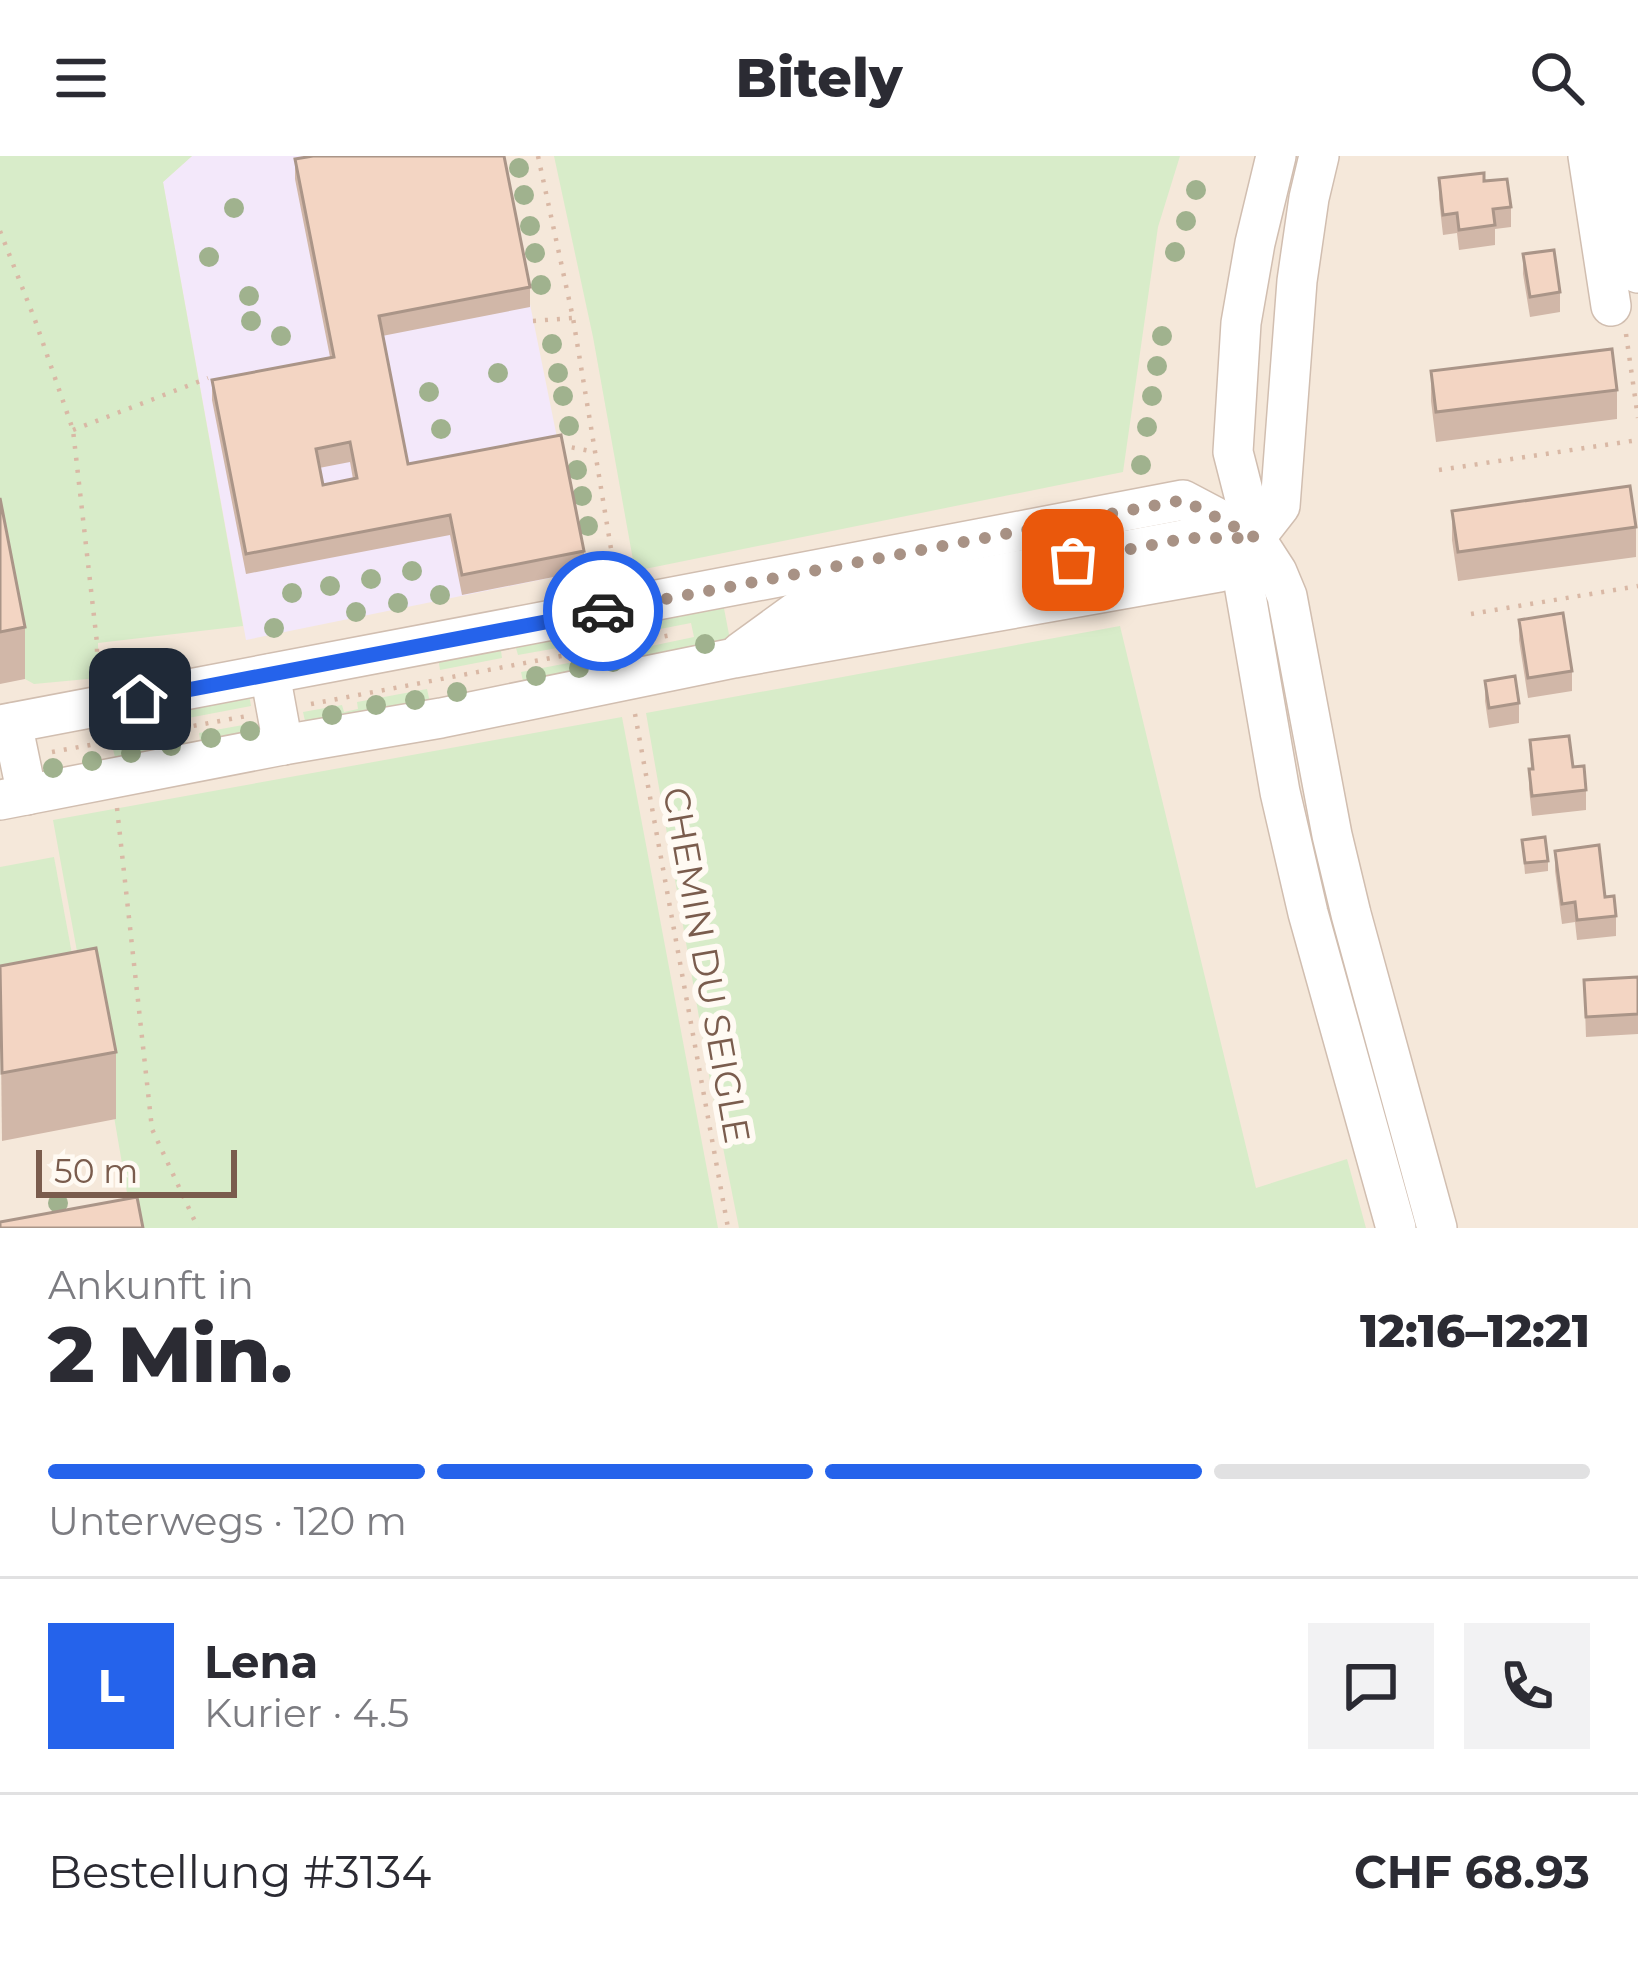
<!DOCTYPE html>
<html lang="de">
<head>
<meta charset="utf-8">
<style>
	body { margin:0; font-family:Montserrat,sans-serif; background:#f2f2f3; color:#2b2b33; height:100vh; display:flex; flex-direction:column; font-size:45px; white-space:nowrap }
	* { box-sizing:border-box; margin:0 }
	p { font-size:39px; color:#7c7c81 }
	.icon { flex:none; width:66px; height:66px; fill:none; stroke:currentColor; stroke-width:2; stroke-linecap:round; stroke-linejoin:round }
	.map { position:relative; height:1072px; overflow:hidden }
	.side { display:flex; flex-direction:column; background:#fff; flex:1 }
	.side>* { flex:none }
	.scale { position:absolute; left:36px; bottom:30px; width:201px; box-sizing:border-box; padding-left:12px; border:6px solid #7a5c4d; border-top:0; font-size:33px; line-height:42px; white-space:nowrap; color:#7a5c4d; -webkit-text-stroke:9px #fffaf3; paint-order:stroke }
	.pin { position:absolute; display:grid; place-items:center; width:102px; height:102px; color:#fff; margin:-51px; border-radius:24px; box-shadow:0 6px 18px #0006 }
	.courier { position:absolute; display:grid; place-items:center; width:120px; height:120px; margin:-60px; border:9px solid #2563eb; border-radius:50%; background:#fff; color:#222; box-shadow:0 3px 15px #0007 }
	.overview em { font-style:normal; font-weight:800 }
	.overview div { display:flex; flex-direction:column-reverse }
	.overview { display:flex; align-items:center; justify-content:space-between; height:204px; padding:0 48px }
	h1 { font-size:78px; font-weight:800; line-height:90px }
	.bar { display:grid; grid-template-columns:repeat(4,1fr); gap:18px 12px; align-content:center; height:144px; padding:0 48px }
	.bar i { height:15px; border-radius:9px; background:#e1e1e2 }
	.bar .active { background:#2563eb }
	.bar p { grid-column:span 4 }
	.line { display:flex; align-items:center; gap:30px; padding:0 48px; border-top:3px solid #e1e1e2 }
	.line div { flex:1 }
	.round { display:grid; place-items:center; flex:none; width:126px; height:126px; border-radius:0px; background:#f2f2f3 }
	header { display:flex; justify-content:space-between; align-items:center; height:156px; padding:0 48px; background:#fff; font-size:54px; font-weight:800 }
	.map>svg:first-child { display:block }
	.residential { fill:#f5e8da }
	.education { fill:#f3e8fa }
	.green { fill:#d8ecc9 }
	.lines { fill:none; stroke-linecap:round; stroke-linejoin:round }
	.minor-casing { stroke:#d1beb0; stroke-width:42 }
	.path { stroke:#d9b8a5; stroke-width:4.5; stroke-dasharray:3 9; stroke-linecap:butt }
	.minor { stroke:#fff; stroke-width:39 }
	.tree { fill:#a0b28e }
	.wall { fill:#d1b7a8; fill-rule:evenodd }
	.building { fill:#f3d5c3; stroke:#aa9588; stroke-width:3; fill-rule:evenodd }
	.done { stroke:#a89285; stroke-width:12; stroke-dasharray:0 21.6 }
	.route { stroke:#2563eb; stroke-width:15 }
	.labels { text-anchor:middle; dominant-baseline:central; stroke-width:12; stroke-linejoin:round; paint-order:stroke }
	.street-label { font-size:36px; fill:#7a5c4d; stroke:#fffaf3 }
</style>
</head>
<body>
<header><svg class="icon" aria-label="menu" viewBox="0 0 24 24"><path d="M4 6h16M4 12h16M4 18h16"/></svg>Bitely<svg class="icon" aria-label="search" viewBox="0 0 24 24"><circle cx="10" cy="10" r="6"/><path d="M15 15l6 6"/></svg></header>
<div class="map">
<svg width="1638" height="1072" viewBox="0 0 1638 1072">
	<rect width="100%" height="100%" fill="#fdf6ec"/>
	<rect class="residential" x="0" y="0" width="1638" height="1072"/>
	<polygon class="education" points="192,0 500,0 584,415 246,484 163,26"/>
	<g class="green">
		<polygon points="0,0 192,0 163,26 243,470 98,487 98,522 34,528 25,523 0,394"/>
		<polygon points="554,0 1180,0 1158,71 1123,316 635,415 593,181"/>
		<polygon points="722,442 732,494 635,512 632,494 694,481 691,467 629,479 625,460"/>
		<polygon points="610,464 613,482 518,499 516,492 501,495 502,502 440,514 437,495"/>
		<polygon points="1120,470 1256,1032 1347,1003 1366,1072 739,1072 712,936 646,557"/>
		<polygon points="616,498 619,516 525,534 521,516"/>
		<polygon points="248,532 251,550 110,577 107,558"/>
		<polygon points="427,533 431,551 307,574 303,556 342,549 344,556 358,553 357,546"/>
		<polygon points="622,561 718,1072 133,1072 97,861 89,861 53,664"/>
		<polygon points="254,567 257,584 117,610 113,593 184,580 186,587 200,584 199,577"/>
		<polygon points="54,701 80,841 0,855 0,711"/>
	</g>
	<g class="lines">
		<defs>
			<g id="minor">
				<polyline points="1276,0 1255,87 1241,167 1233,296 1255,382 1277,416 1287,440 1332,679 1351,758 1437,1072"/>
				<polyline points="1319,0 1309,42 1297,125 1280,350 1255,382 1244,428 1280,636 1308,757 1396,1072"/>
				<polyline points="1588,0 1611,150"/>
				<polyline points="1621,0 1638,117"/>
				<polyline points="741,496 796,456 1188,383 1250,382"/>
				<polyline points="270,518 283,589"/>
				<polyline points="12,567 27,639"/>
				<polyline points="0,569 1183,344 1255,382"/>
				<polyline points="0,644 283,589 441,562 734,502 1219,416 1255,382"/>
			</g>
		</defs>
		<use href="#minor" class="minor-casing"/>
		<g class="path">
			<polyline points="538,0 573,162 615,417"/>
			<polyline points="0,75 35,164 73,274 97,487 97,516"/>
			<polyline points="533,165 573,162"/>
			<polyline points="1626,178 1638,262"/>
			<polyline points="73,274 208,222"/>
			<polyline points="560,289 595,296"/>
			<polyline points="1439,314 1638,284"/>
			<polyline points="1471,458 1638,430"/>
			<polyline points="311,548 671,479"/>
			<polyline points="635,558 728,1072"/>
			<polyline points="52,596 247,560"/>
			<polyline points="117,652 152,973 198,1072"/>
		</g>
		<use href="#minor" class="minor"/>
	</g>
	<g class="tree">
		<circle cx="519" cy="12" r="10"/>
		<circle cx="1196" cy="34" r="10"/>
		<circle cx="524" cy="39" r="10"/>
		<circle cx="234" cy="52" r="10"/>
		<circle cx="1186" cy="65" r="10"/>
		<circle cx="530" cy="70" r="10"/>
		<circle cx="1175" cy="96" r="10"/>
		<circle cx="535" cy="97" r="10"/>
		<circle cx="209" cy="101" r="10"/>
		<circle cx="541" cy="129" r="10"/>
		<circle cx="249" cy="140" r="10"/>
		<circle cx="251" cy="165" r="10"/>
		<circle cx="281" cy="180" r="10"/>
		<circle cx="1162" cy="180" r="10"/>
		<circle cx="552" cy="188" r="10"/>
		<circle cx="1157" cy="210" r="10"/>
		<circle cx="498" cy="217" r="10"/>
		<circle cx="558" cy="217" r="10"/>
		<circle cx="429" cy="236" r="10"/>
		<circle cx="563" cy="240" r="10"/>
		<circle cx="1152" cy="240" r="10"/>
		<circle cx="569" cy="270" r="10"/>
		<circle cx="1147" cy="271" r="10"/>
		<circle cx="441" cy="273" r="10"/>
		<circle cx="1141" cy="309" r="10"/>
		<circle cx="577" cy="314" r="10"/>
		<circle cx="582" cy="340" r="10"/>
		<circle cx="588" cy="370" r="10"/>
		<circle cx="412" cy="415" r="10"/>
		<circle cx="597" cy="419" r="10"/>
		<circle cx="371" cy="423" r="10"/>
		<circle cx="330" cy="430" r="10"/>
		<circle cx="292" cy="437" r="10"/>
		<circle cx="440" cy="439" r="10"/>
		<circle cx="398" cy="447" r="10"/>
		<circle cx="356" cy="456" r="10"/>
		<circle cx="274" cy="472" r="10"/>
		<circle cx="705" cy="488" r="10"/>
		<circle cx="613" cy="506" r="10"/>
		<circle cx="579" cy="512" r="10"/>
		<circle cx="536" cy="520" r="10"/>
		<circle cx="457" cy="536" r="10"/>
		<circle cx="415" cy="544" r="10"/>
		<circle cx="376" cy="549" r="10"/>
		<circle cx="332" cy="559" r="10"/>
		<circle cx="250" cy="575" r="10"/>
		<circle cx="211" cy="582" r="10"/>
		<circle cx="171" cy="590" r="10"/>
		<circle cx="131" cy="597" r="10"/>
		<circle cx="92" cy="605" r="10"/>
		<circle cx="53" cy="612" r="10"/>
		<circle cx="58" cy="1047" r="10"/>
	</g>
	<g class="wall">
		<path d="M 295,3 L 530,131 L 530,151 L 382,180 L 408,308 L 584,395 L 584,415 L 462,439 L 450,379 L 246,418 L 212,244 L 212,224 L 330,201 L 295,23 ZM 350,306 L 353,323 L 323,329 L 319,312 Z"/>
		<polygon points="1439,22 1484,25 1511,51 1511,71 1495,73 1495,89 1459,94 1457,77 1443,79 1439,43"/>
		<polygon points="1523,98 1560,136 1560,156 1530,161 1523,118"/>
		<polygon points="1431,215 1617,234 1617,263 1436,286 1431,245"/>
		<polygon points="0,342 25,471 25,523 0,528"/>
		<polygon points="1452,355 1636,371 1636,401 1458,425 1452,384"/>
		<polygon points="1519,464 1572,515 1572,535 1528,542 1519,484"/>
		<polygon points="1485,525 1519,547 1519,567 1489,572 1485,545"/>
		<polygon points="1530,584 1573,611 1586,634 1586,654 1532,660 1529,633 1529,613 1531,613"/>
		<polygon points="1522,684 1548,705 1548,715 1525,718"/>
		<polygon points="1555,695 1605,741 1616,760 1616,780 1577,784 1575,766 1562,768 1555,715"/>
		<polygon points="0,810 116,896 116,963 2,985"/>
		<polygon points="1638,821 1638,878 1586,881 1584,824"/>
	</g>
	<g class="building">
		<path d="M 313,0 L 504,0 L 530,131 L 379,160 L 408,308 L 561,279 L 584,395 L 462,419 L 450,359 L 246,398 L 212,224 L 334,201 L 295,3 ZM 350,286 L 357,322 L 323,329 L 316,293 Z"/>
		<polygon points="1484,17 1484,25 1507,23 1511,51 1493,53 1495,69 1459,74 1457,57 1443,59 1439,22"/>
		<polygon points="1554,94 1560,136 1530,141 1523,98"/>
		<polygon points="1612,193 1617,234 1436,256 1431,215"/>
		<polygon points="1630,330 1636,371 1458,396 1452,355"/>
		<polygon points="0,342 25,471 0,476"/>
		<polygon points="1563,457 1572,515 1528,522 1519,464"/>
		<polygon points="1515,520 1519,547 1489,552 1485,525"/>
		<polygon points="1569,580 1573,611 1584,610 1586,634 1532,640 1529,613 1533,613 1530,584"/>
		<polygon points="1545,681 1548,705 1525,707 1522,684"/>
		<polygon points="1599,689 1605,741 1614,740 1616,760 1577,764 1575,746 1562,748 1555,695"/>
		<polygon points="96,792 116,896 2,917 0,810"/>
		<polygon points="1638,821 1638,858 1586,861 1584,824"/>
		<polygon points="137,1041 143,1072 0,1072 0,1066"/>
	</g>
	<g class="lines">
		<polyline class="done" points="603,455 1183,344 1256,382 1188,382 1073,404"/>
		<polyline class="route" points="140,543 603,455"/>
	</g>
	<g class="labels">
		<g class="street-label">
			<text transform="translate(707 809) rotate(80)">CHEMIN DU SEIGLE</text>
		</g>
	</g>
</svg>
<div class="scale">50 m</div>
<div class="pin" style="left:1073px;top:404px;background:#ea580c"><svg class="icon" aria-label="bag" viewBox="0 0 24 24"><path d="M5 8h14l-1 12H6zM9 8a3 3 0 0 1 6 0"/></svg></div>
<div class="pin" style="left:140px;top:543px;background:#1f2937"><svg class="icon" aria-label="home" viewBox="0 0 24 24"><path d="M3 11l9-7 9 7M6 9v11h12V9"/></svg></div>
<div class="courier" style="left:603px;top:455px"><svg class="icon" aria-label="car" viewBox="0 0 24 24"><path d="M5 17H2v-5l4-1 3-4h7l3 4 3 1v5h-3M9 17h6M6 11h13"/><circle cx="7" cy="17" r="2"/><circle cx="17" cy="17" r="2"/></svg></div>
</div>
<section class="side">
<div class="overview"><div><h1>2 Min.</h1><p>Ankunft in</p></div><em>12:16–12:21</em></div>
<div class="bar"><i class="active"></i><i class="active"></i><i class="active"></i><i></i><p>Unterwegs · 120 m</p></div>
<div class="line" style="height:216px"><b class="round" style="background:#2563eb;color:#fff">L</b><div><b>Lena</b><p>Kurier · 4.5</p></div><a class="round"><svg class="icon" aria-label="chat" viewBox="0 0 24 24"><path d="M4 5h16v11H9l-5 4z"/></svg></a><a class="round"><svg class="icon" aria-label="phone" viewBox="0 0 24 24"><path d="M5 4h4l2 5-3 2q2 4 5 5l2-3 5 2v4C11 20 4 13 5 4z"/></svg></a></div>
<div class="line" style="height:156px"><div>Bestellung #3134</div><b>CHF 68.93</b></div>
</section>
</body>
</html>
